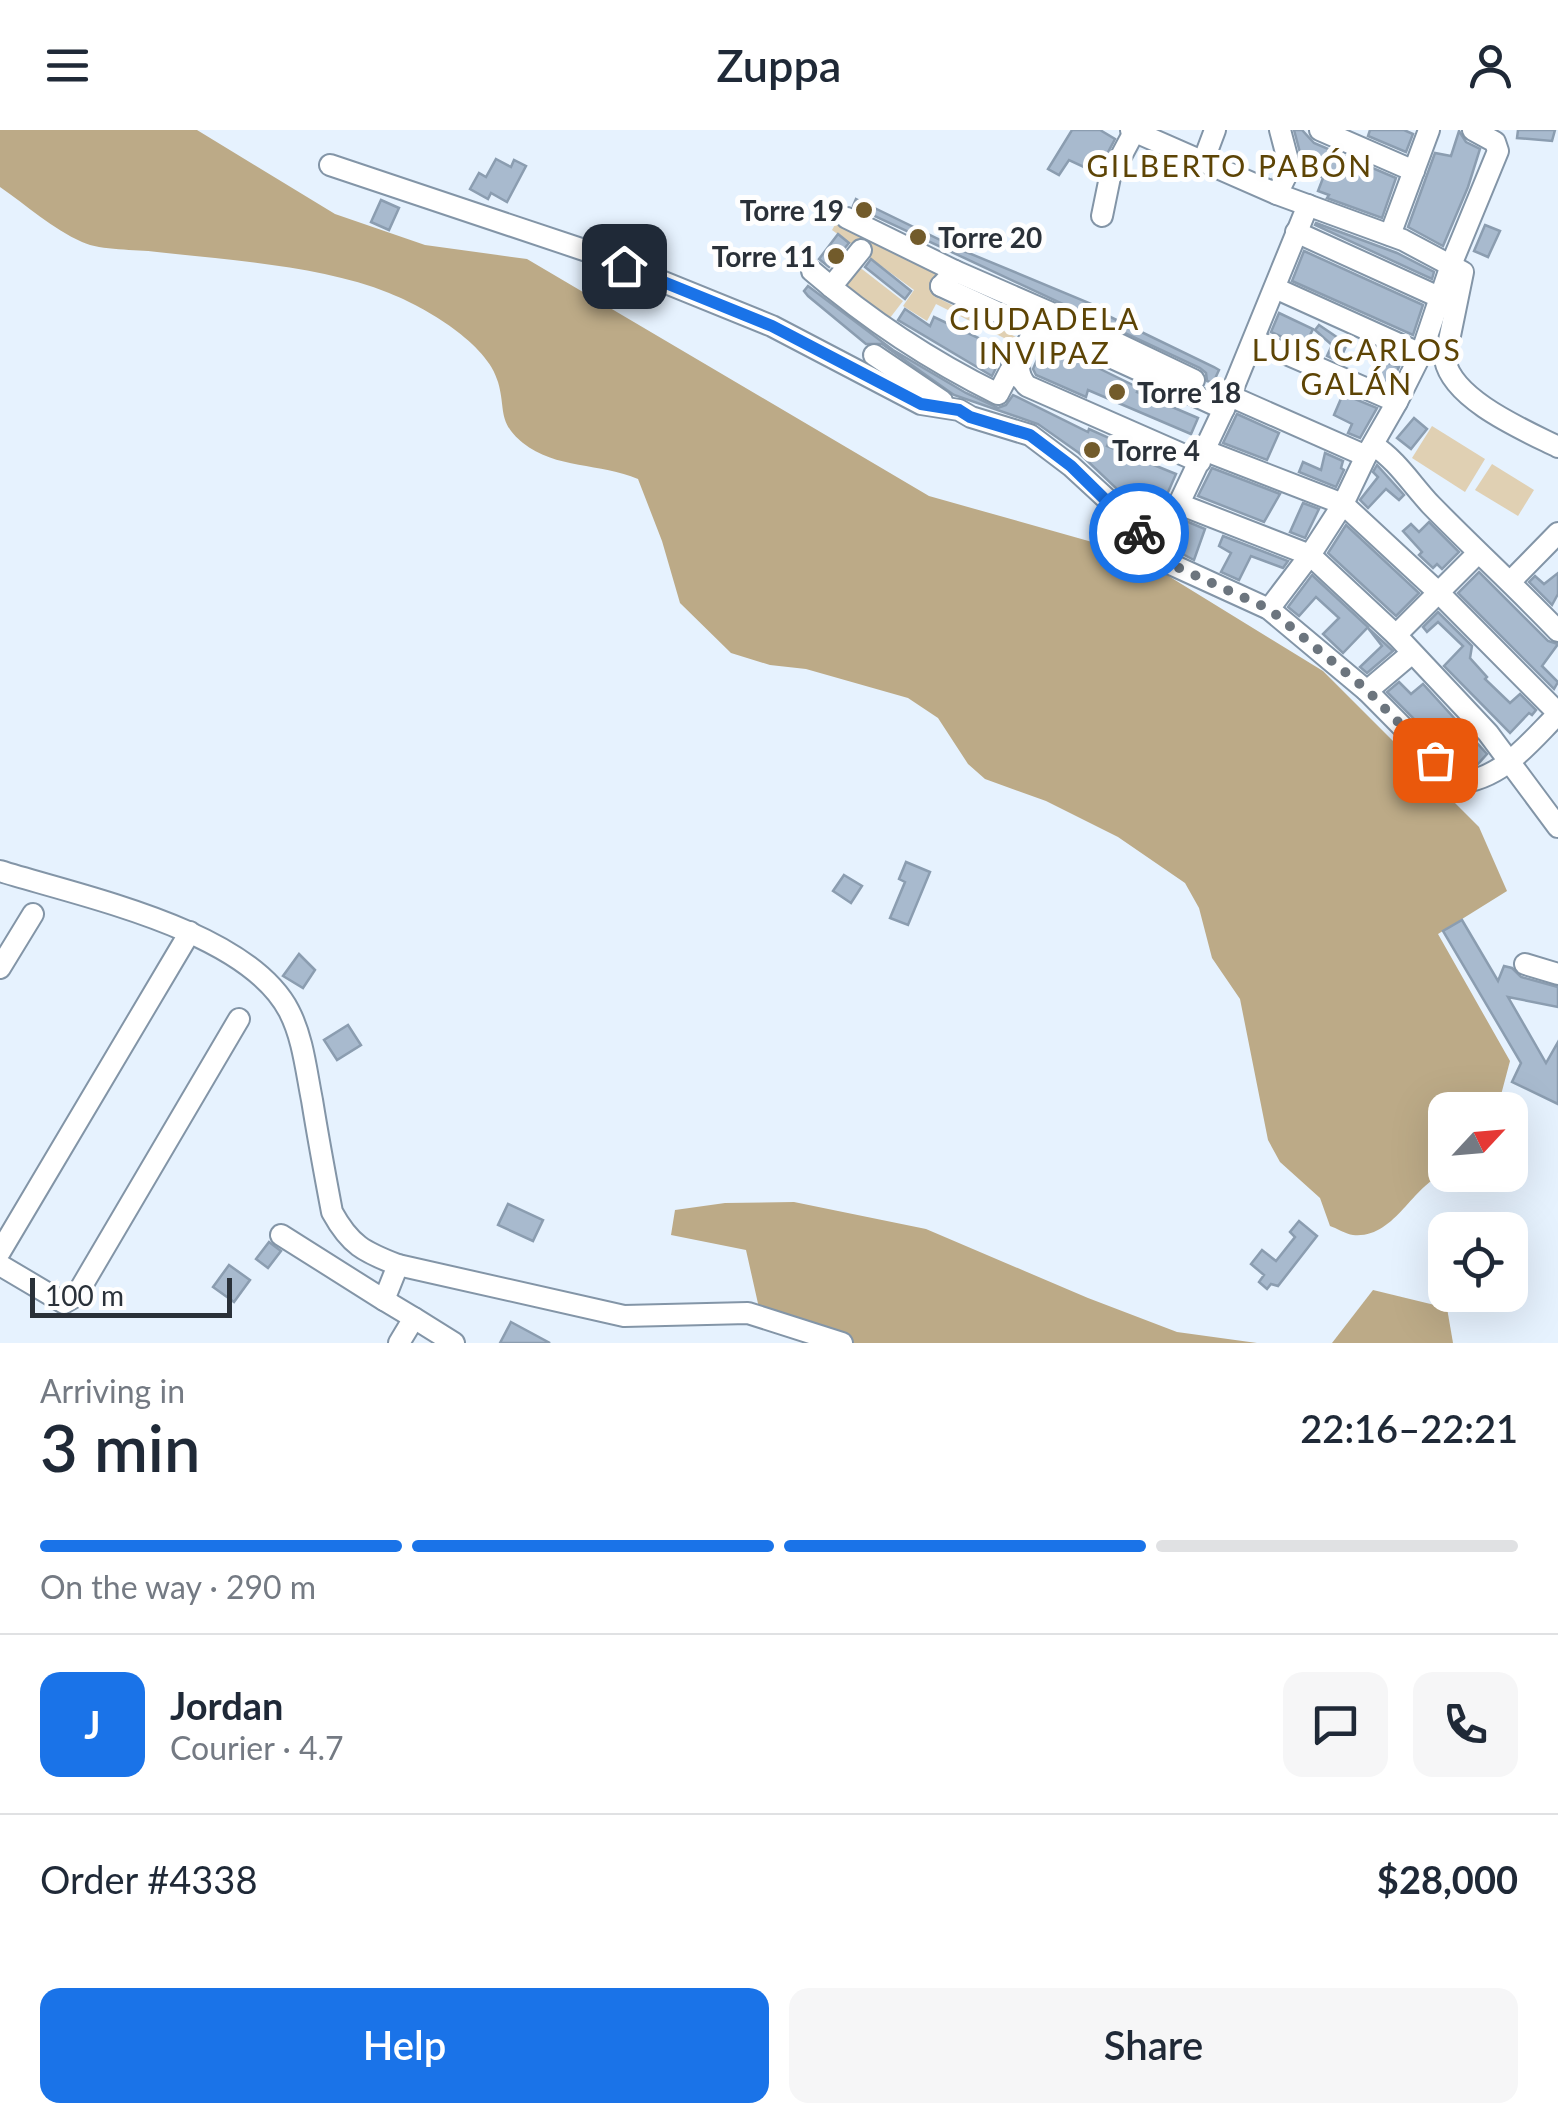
<!DOCTYPE html>
<html lang="en">
<head>
<meta charset="utf-8">
<style>
	body { margin:0; font-family:Lato,sans-serif; background:#f6f6f7; color:#1f2937; height:100vh; display:flex; flex-direction:column; font-size:38px; white-space:nowrap }
	* { box-sizing:border-box; margin:0 }
	p { font-size:32px; color:#747a83 }
	.icon { flex:none; width:55px; height:55px; fill:none; stroke:currentColor; stroke-width:2; stroke-linecap:round; stroke-linejoin:round }
	.map { position:relative; height:1213px; overflow:hidden }
	.panel { display:flex; flex-direction:column; background:#fff; flex:1 }
	.panel>* { flex:none }
	.needle { width:65px; rotate:64deg }
	.tools { position:absolute; left:1428px; top:962px; display:grid; gap:20px }
	.tools a { display:grid; place-items:center; width:100px; height:100px; border-radius:20px; background:#fff; box-shadow:0 10px 40px #0002; font-size:50px }
	.scale { position:absolute; left:30px; bottom:25px; width:202px; box-sizing:border-box; padding-left:10px; border:5px solid #2a3139; border-top:0; font-size:28px; line-height:35px; white-space:nowrap; color:#2a3139; -webkit-text-stroke:8px #fefefe; paint-order:stroke }
	.pin { position:absolute; display:grid; place-items:center; width:85px; height:85px; color:#fff; margin:-42px; border-radius:20px; box-shadow:0 5px 15px #0006 }
	.courier { position:absolute; display:grid; place-items:center; width:100px; height:100px; margin:-50px; border:8px solid #1a73e8; border-radius:50%; background:#fff; color:#222; box-shadow:0 2px 12px #0007 }
	.head em { font-style:normal; font-weight:600 }
	.head div { display:flex; flex-direction:column-reverse }
	.head { display:flex; align-items:center; justify-content:space-between; height:170px; padding:0 40px }
	h1 { font-size:65px; font-weight:600; line-height:75px }
	.bar { display:grid; grid-template-columns:repeat(4,1fr); gap:15px 10px; align-content:center; height:120px; padding:0 40px }
	.bar i { height:12px; border-radius:8px; background:#e0e1e3 }
	.bar .on { background:#1a73e8 }
	.bar p { grid-column:span 4 }
	.line { display:flex; align-items:center; gap:25px; padding:0 40px; border-top:2px solid #e0e1e3 }
	.line div { flex:1 }
	.round { display:grid; place-items:center; flex:none; width:105px; height:105px; border-radius:20px; background:#f6f6f7 }
	.primary-button { display:flex; gap:20px; margin-top:auto; padding:20px 40px }
	.primary-button a { flex:1; height:115px; border-radius:20px; background:#1a73e8; color:#fff; font-size:40px; font-weight:600; line-height:115px; text-align:center }
	.primary-button a+a { background:#f6f6f7; color:#1f2937 }
	header { display:flex; justify-content:space-between; align-items:center; height:130px; padding:0 40px; background:#fff; font-size:45px; font-weight:600 }
	.map>svg:first-child { display:block }
	.green { fill:#e0d0b3 }
	.forest { fill:#bcaa87 }
	.building { fill:#a8bace; stroke:#8b9db0; stroke-width:2.5 }
	.lines { fill:none; stroke-linecap:round; stroke-linejoin:round }
	.minor-casing { stroke:#8395a7; stroke-width:24 }
	.minor { stroke:#fff; stroke-width:20 }
	.done { stroke:#6c757e; stroke-width:10; stroke-dasharray:0 18 }
	.route { stroke:#1a73e8; stroke-width:12 }
	.poi-dot { fill:#725b2b; stroke:#fefefe; stroke-width:4 }
	.labels { text-anchor:middle; dominant-baseline:central; stroke-width:10; stroke-linejoin:round; paint-order:stroke }
	.poi-label { font-size:28px; font-weight:bold; fill:#2a3139; stroke:#fefefe; text-anchor:start }
	.neighbourhood-label { font-size:30px; letter-spacing:2.5px; fill:#5d4405; stroke:#fefefe }
</style>
</head>
<body>
<header><svg class="icon" aria-label="menu" viewBox="0 0 24 24"><path d="M4 6h16M4 12h16M4 18h16"/></svg>Zuppa<svg class="icon" aria-label="person" viewBox="0 0 24 24"><circle cx="12" cy="8" r="4"/><path d="M4 21q1-7 8-7t8 7"/></svg></header>
<div class="map">
<svg width="1558" height="1213" viewBox="0 0 1558 1213">
	<rect width="100%" height="100%" fill="#e6f2fe"/>
	<g class="green">
		<polygon points="840,86 939,136 938,151 933,149 932,153 938,157 934,166 1016,207 1014,213 936,174 927,191 903,176 914,160 832,100"/>
		<polygon points="858,136 903,171 883,197 838,161"/>
		<polygon points="1432,296 1485,329 1465,362 1412,328"/>
		<polygon points="1492,334 1534,360 1518,386 1475,360"/>
	</g>
	<g class="forest">
		<path d="M 0,0 L 197,0 L 335,84 L 425,115 L 527,129 L 929,366 L 1131,423 L 1323,541 L 1479,697 L 1507,761 L 1438,804 L 1510,931 L 1497,980 L 1445,980 L 1445,1043 C 1411,1056 1395,1109 1353,1105 C 1346,1104 1336,1098 1330,1096 L 1320,1068 L 1280,1032 L 1268,1010 L 1240,869 L 1212,828 L 1199,778 L 1185,753 L 1118,707 L 1046,671 L 985,649 L 968,634 L 938,588 L 908,568 L 806,539 L 770,535 L 731,523 L 680,473 L 662,411 L 638,349 C 601,333 555,339 523,313 C 497,292 506,279 498,252 C 488,214 425,177 389,163 C 322,136 229,130 157,122 C 135,119 102,121 82,112 C 53,99 26,75 0,57 Z"/>
		<polygon points="794,1072 926,1099 1088,1168 1177,1202 1257,1213 808,1213 759,1178 746,1120 671,1105 675,1080 725,1073"/>
		<polygon points="1373,1160 1447,1178 1453,1213 1332,1213"/>
	</g>
	<g class="building">
		<polygon points="1072,0 1100,0 1115,9 1097,43 1069,30 1059,45 1048,39"/>
		<polygon points="1294,0 1302,0 1314,13 1396,48 1382,88 1327,68 1329,65 1318,61 1323,48 1306,37 1309,31 1302,30"/>
		<polygon points="1370,0 1404,0 1413,4 1406,22 1368,6"/>
		<polygon points="1518,0 1555,0 1552,11 1517,8"/>
		<polygon points="1459,1 1466,12 1480,19 1468,57 1443,116 1408,97 1435,23 1451,26"/>
		<polygon points="496,29 511,37 514,30 526,36 507,72 491,63 488,69 470,59 479,43 486,47"/>
		<polygon points="856,69 959,119 1094,175 1099,178 1098,181 1214,237 1219,240 1213,253 1207,251 1206,243 1200,238 853,76"/>
		<polygon points="381,70 399,78 389,100 371,92"/>
		<polygon points="1316,93 1397,123 1434,142 1432,149 1315,95"/>
		<polygon points="1485,95 1500,101 1488,127 1474,121"/>
		<polygon points="838,104 849,113 829,137 819,129"/>
		<polygon points="1304,121 1423,175 1413,205 1292,151"/>
		<polygon points="871,129 911,161 905,169 865,137"/>
		<polygon points="808,156 893,220 966,263 998,278 1006,275 1013,265 1088,302 1089,299 1107,307 1110,309 1107,316 1176,344 1154,394 1127,369 1128,365 1119,361 1079,323 1038,294 954,265 882,214 866,214 808,166 804,161"/>
		<polygon points="905,179 930,196 934,187 1008,222 1007,228 998,234 992,246 898,190"/>
		<polygon points="1279,183 1313,199 1304,217 1271,202"/>
		<polygon points="1319,195 1347,214 1339,232 1327,226 1332,215 1315,200"/>
		<polygon points="1045,212 1139,258 1137,262 1198,288 1191,304 1088,260 1086,267 1036,245 1033,239"/>
		<polygon points="1381,230 1399,237 1391,254 1372,246"/>
		<polygon points="1343,264 1377,278 1360,308 1348,303 1352,294 1334,285"/>
		<polygon points="1237,284 1279,303 1267,330 1223,313"/>
		<polygon points="1414,288 1427,299 1411,319 1397,308"/>
		<polygon points="1325,323 1343,331 1341,338 1344,340 1336,357 1299,342 1303,332 1321,340"/>
		<polygon points="1377,335 1404,365 1399,370 1386,359 1368,378 1360,370 1378,347 1373,342"/>
		<polygon points="1212,338 1280,364 1264,392 1198,366"/>
		<polygon points="1303,373 1319,379 1305,408 1290,402"/>
		<polygon points="1186,391 1205,399 1194,430 1173,419"/>
		<polygon points="1429,392 1459,422 1442,439 1437,434 1433,438 1419,425 1422,422 1403,401 1411,394 1419,402"/>
		<polygon points="1346,395 1419,463 1396,486 1328,423"/>
		<polygon points="1223,406 1288,431 1283,438 1251,426 1239,450 1221,442 1231,423 1219,416"/>
		<polygon points="1479,442 1548,511 1558,514 1542,536 1558,552 1554,559 1458,463"/>
		<polygon points="1558,443 1558,464 1552,475 1529,452 1535,446 1544,454"/>
		<polygon points="1312,445 1368,497 1343,523 1323,504 1339,488 1316,467 1299,486 1288,477"/>
		<polygon points="1438,482 1472,516 1470,528 1487,547 1485,549 1510,573 1520,564 1536,580 1532,585 1529,583 1510,603 1444,536 1463,516 1438,492 1427,502 1423,497"/>
		<polygon points="1368,498 1393,521 1367,543 1360,537 1382,516"/>
		<polygon points="1399,552 1411,564 1423,554 1487,624 1478,634 1463,638 1387,562"/>
		<polygon points="906,732 930,742 908,795 890,788 905,752 899,749"/>
		<polygon points="844,745 862,756 851,773 833,761"/>
		<polygon points="1462,790 1498,851 1504,836 1512,838 1521,847 1558,857 1558,877 1508,867 1546,933 1558,912 1558,974 1512,952 1521,933 1443,801"/>
		<polygon points="299,824 315,840 303,858 283,846"/>
		<polygon points="348,895 361,915 337,930 324,910"/>
		<polygon points="508,1074 543,1090 533,1111 498,1095"/>
		<polygon points="1299,1091 1317,1106 1278,1156 1271,1154 1267,1159 1259,1152 1264,1145 1251,1134 1262,1120 1276,1131 1295,1107 1290,1102"/>
		<polygon points="269,1112 281,1121 268,1138 256,1129"/>
		<polygon points="229,1135 250,1150 234,1172 213,1157"/>
		<polygon points="511,1192 550,1213 500,1213"/>
	</g>
	<g class="lines">
		<defs>
			<g id="minor">
				<path d="M 1131,0 L 1277,64 L 1403,110 L 1463,142 L 1445,230 C 1453,270 1524,300 1558,317"/>
				<polyline points="1320,0 1414,41"/>
				<polyline points="1203,32 1215,0"/>
				<path d="M 330,35 L 587,121 L 772,196 L 921,274 L 959,280 L 971,287 L 1030,305 L 1071,336 L 1120,381 L 1166,432 L 1269,479 L 1367,561 L 1458,653 C 1502,649 1528,614 1558,584"/>
				<polyline points="1277,64 1290,38 1280,0"/>
				<polyline points="1102,86 1110,47 1134,2"/>
				<polyline points="847,88 955,141"/>
				<polyline points="1296,102 1441,168"/>
				<polyline points="1390,105 1429,0"/>
				<path d="M 812,141 C 870,191 929,230 998,264 L 1010,241 L 1020,248"/>
				<polyline points="941,156 955,141 1081,196 1194,250"/>
				<polyline points="941,156 1036,200"/>
				<polyline points="831,157 861,120"/>
				<polyline points="1275,158 1421,224"/>
				<polyline points="1254,210 1397,272"/>
				<polyline points="874,225 942,271"/>
				<polyline points="1230,266 1366,326"/>
				<path d="M 1373,315 C 1397,330 1412,355 1431,375 C 1473,418 1517,458 1558,501"/>
				<polyline points="1206,321 1343,374 1439,463 1558,583"/>
				<path d="M 1200,332 L 1027,256 C 1010,238 1024,220 1034,201 L 1044,197 L 1224,279"/>
				<polyline points="1179,374 1310,425 1396,505 1488,603 1558,697"/>
				<polyline points="1156,422 1230,266 1308,75"/>
				<polyline points="1510,452 1558,403"/>
				<polyline points="1269,479 1310,425 1343,374 1366,326 1397,272 1421,224 1451,135 1498,21 1495,12 1473,0"/>
				<polyline points="1396,505 1478,423"/>
				<polyline points="1367,561 1412,523"/>
				<path d="M 0,741 C 83,767 247,800 289,881 C 303,908 306,940 312,970 C 318,1007 325,1045 332,1082 C 350,1115 364,1122 398,1135 L 624,1186 L 748,1183 L 842,1213"/>
				<polyline points="1525,834 1558,844"/>
				<polyline points="0,838 33,784"/>
				<polyline points="281,1105 384,1170"/>
				<polyline points="0,1122 190,802"/>
				<polyline points="0,1135 64,1173 76,1166 239,889"/>
				<polyline points="398,1135 384,1170 414,1188 399,1213"/>
				<polyline points="414,1188 454,1213"/>
			</g>
		</defs>
		<use href="#minor" class="minor-casing"/>
		<use href="#minor" class="minor"/>
	</g>
	<g class="lines">
		<polyline class="done" points="1139,403 1166,432 1269,479 1367,560 1435,630"/>
		<polyline class="route" points="624,136 772,196 921,274 959,280 970,287 1030,305 1071,336 1139,403"/>
	</g>
	<g class="poi-dot">
		<circle cx="864" cy="80" r="10"/>
		<circle cx="918" cy="107" r="10"/>
		<circle cx="836" cy="126" r="10"/>
		<circle cx="1117" cy="262" r="10"/>
		<circle cx="1092" cy="320" r="10"/>
	</g>
	<g class="labels">
		<g class="poi-label">
			<text x="844" y="80" text-anchor="end">Torre 19</text>
			<text x="938" y="107">Torre 20</text>
			<text x="816" y="126" text-anchor="end">Torre 11</text>
			<text x="1137" y="262">Torre 18</text>
			<text x="1112" y="320">Torre 4</text>
		</g>
		<g class="neighbourhood-label">
			<text x="1230" y="35">GILBERTO PABÓN</text>
			<text x="1045" y="188">CIUDADELA<tspan x="1045" dy="34">INVIPAZ</tspan></text>
			<text x="1357" y="219">LUIS CARLOS<tspan x="1357" dy="34">GALÁN</tspan></text>
		</g>
	</g>
</svg>
<div class="tools">
<a><svg class="needle" viewBox="-14 -14 28 28"><path d="M0-13l5 13h-10z" fill="#e53935"/><path d="M0 13l5-13h-10z" fill="#747a83"/></svg></a>
<a><svg class="icon" aria-label="locate" viewBox="0 0 24 24"><circle cx="12" cy="12" r="6"/><path d="M12 2v4M12 18v4M2 12h4M18 12h4"/></svg></a>
</div>
<div class="scale">100 m</div>
<div class="pin" style="left:1435px;top:630px;background:#ea580c"><svg class="icon" aria-label="bag" viewBox="0 0 24 24"><path d="M5 8h14l-1 12H6zM9 8a3 3 0 0 1 6 0"/></svg></div>
<div class="pin" style="left:624px;top:136px;background:#1f2937"><svg class="icon" aria-label="home" viewBox="0 0 24 24"><path d="M3 11l9-7 9 7M6 9v11h12V9"/></svg></div>
<div class="courier" style="left:1139px;top:403px"><svg class="icon" aria-label="bike" viewBox="0 0 24 24"><circle cx="6" cy="16" r="4"/><circle cx="18" cy="16" r="4"/><path d="M6 16l4-8h5l3 8M10 8l3 8H6M13 5h3"/></svg></div>
</div>
<section class="panel">
<div class="head"><div><h1>3 min</h1><p>Arriving in</p></div><em>22:16–22:21</em></div>
<div class="bar"><i class="on"></i><i class="on"></i><i class="on"></i><i></i><p>On the way · 290 m</p></div>
<div class="line" style="height:180px"><b class="round" style="background:#1a73e8;color:#fff">J</b><div><b>Jordan</b><p>Courier · 4.7</p></div><a class="round"><svg class="icon" aria-label="chat" viewBox="0 0 24 24"><path d="M4 5h16v11H9l-5 4z"/></svg></a><a class="round"><svg class="icon" aria-label="phone" viewBox="0 0 24 24"><path d="M5 4h4l2 5-3 2q2 4 5 5l2-3 5 2v4C11 20 4 13 5 4z"/></svg></a></div>
<div class="line" style="height:130px"><div>Order #4338</div><b>$28,000</b></div>
<div class="primary-button"><a>Help</a><a>Share</a></div>
</section>
</body>
</html>
